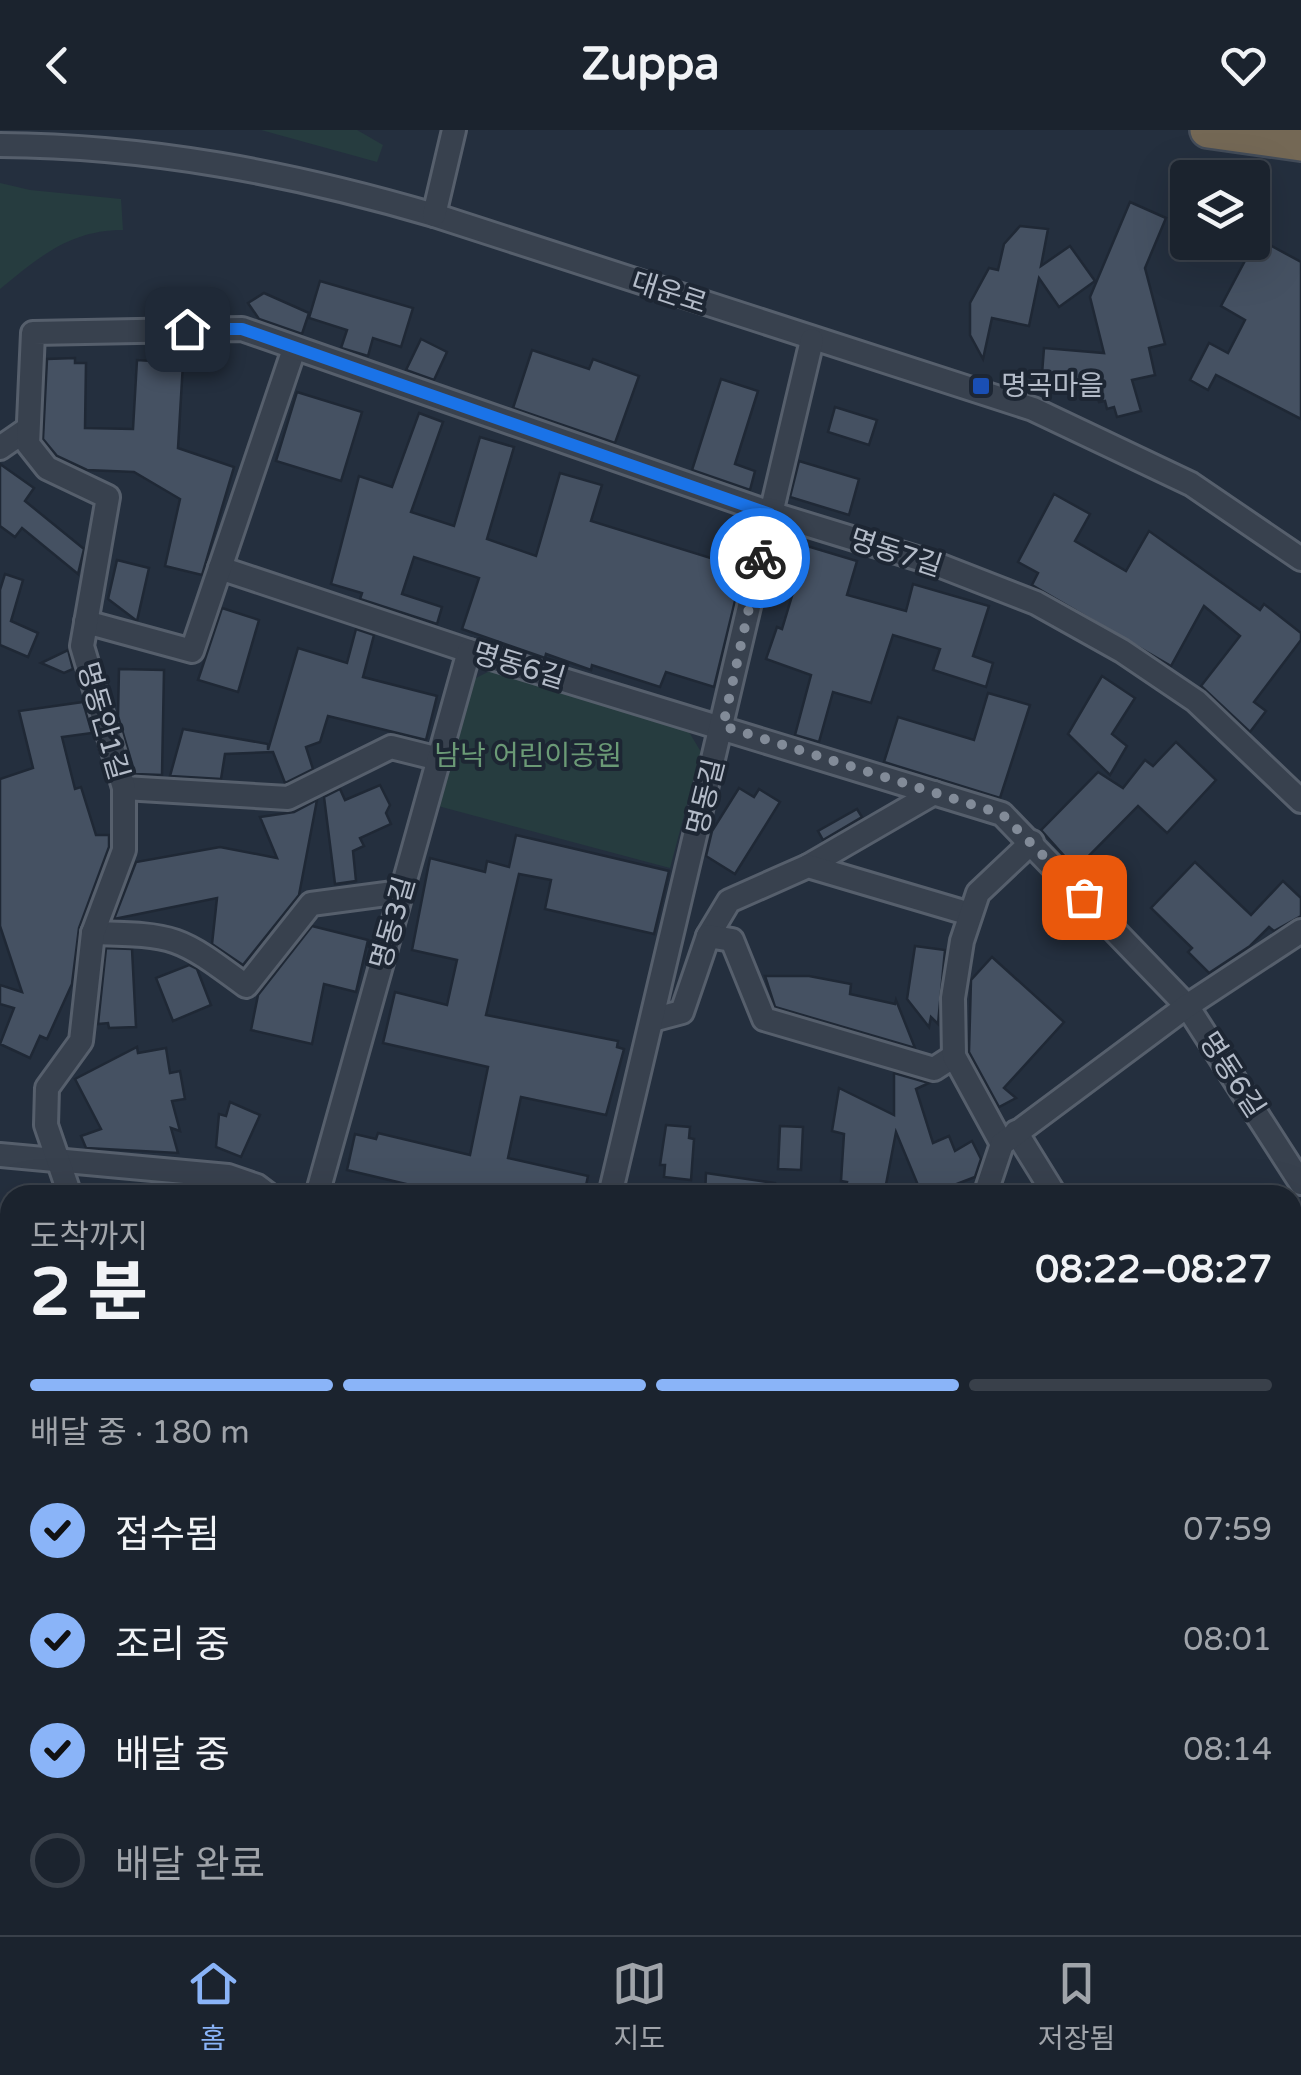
<!DOCTYPE html>
<html lang="ko">
<head>
<meta charset="utf-8">
<style>
	body { margin:0; font-family:"Varela Round","Noto Sans KR",sans-serif; background:#242b36; color:#f1f3f6; height:100vh; display:flex; flex-direction:column; font-size:38px; white-space:nowrap }
	* { box-sizing:border-box; margin:0 }
	p { font-size:32px; color:#a0a4aa }
	.icon { flex:none; width:55px; height:55px; fill:none; stroke:currentColor; stroke-width:2; stroke-linecap:round; stroke-linejoin:round }
	.map { position:relative; flex:1; overflow:hidden }
	.panel { position:absolute; left:0px; top:1055px; width:1302px; height:750px; display:flex; flex-direction:column; background:#1b232e; border-radius:30px 30px 0 0; box-shadow:0 10px 40px #0002,0 0 0 2px #39404a }
	.panel>* { flex:none }
	.controls { position:absolute; left:1170px; top:30px; display:grid; gap:20px }
	.controls a { display:grid; place-items:center; width:100px; height:100px; border-radius:10px; background:#1b232e; box-shadow:0 10px 40px #0002,0 0 0 2px #39404a; font-size:50px }
	.pin { position:absolute; display:grid; place-items:center; width:85px; height:85px; color:#fff; margin:-42px; border-radius:20px; box-shadow:0 5px 15px #0006 }
	.courier { position:absolute; display:grid; place-items:center; width:100px; height:100px; margin:-50px; border:8px solid #1a73e8; border-radius:50%; background:#fff; color:#222; box-shadow:0 2px 12px #0007 }
	.headline em { font-style:normal; font-weight:800 }
	.headline div { display:flex; flex-direction:column-reverse }
	.headline { display:flex; align-items:center; justify-content:space-between; height:170px; padding:0 30px }
	h1 { font-size:65px; font-weight:800; line-height:75px }
	.bar { display:grid; grid-template-columns:repeat(4,1fr); gap:15px 10px; align-content:center; height:120px; padding:0 30px }
	.bar i { height:12px; border-radius:8px; background:#39404a }
	.bar .active { background:#8ab4f8 }
	.bar p { grid-column:span 4 }
	ol { padding:0 30px; list-style:none }
	li { display:flex; align-items:center; gap:30px; height:110px }
	li p { margin-inline-start:auto }
	li .icon { padding:10px; border-radius:50%; background:#8ab4f8; color:#111; stroke-width:4 }
	li:last-child { color:#a0a4aa }
	li i { width:55px; height:55px; border:5px solid #39404a; border-radius:50% }
	header { display:flex; justify-content:space-between; align-items:center; height:130px; padding:0 30px; background:#1b232e; font-size:45px; font-weight:800 }
	.menu { display:flex; justify-content:space-around; align-items:center; height:140px; border-top:2px solid #39404a; background:#1b232e; font-size:28px; color:#a0a4aa }
	.menu a { display:grid; justify-items:center; gap:5px }
	.menu .active { color:#8ab4f8 }
	.map>svg:first-child { display:block }
	.green { fill:#263c3f }
	.building { fill:#455162; stroke:#1f2835; stroke-width:2.5 }
	.lines { fill:none; stroke-linecap:round; stroke-linejoin:round }
	.minor-casing { stroke:#565f6c; stroke-width:28 }
	.highway-casing { stroke:#434c59; stroke-width:40 }
	.minor { stroke:#38414e; stroke-width:22 }
	.highway { stroke:#746855; stroke-width:35 }
	.done { stroke:#828b98; stroke-width:10; stroke-dasharray:0 18 }
	.route { stroke:#1a73e8; stroke-width:12 }
	.transit-dot { fill:#1a4fb4; stroke:#1d2633; stroke-width:4 }
	.labels { text-anchor:middle; dominant-baseline:central; stroke-width:8; stroke-linejoin:round; paint-order:stroke }
	.street-label { font-size:28px; fill:#b4bcc9; stroke:#1d2633 }
	.poi-label { font-size:28px; fill:#b4bcc9; stroke:#1d2633; text-anchor:start }
	.park-label { font-size:28px; fill:#6b9a76; stroke:#1d2633 }
</style>
</head>
<body>
<header><svg class="icon" aria-label="back" viewBox="0 0 24 24"><path d="M15 5l-7 7 7 7"/></svg>Zuppa<svg class="icon" aria-label="heart" viewBox="0 0 24 24"><path d="M12 20l-8-8c-3-5 5-10 8-4 3-6 11-1 8 4z"/></svg></header>
<div class="map">
<svg width="1301" height="1805" viewBox="0 0 1301 1805">
	<rect width="100%" height="100%" fill="#242f3e"/>
	<g class="green">
		<polygon points="261,0 357,0 383,15 377,32"/>
		<path d="M 0,53 L 30,60 L 121,69 L 123,100 C 70,100 39,127 0,159 Z"/>
		<polygon points="492,540 689,602 701,622 670,738 438,676 472,550"/>
		<polygon points="10,1352 10,1795 70,1795 73,1805 0,1805 0,1355"/>
	</g>
	<g class="building">
		<polygon points="1130,72 1166,88 1145,138 1165,214 1149,218 1155,245 1132,250 1141,281 1117,287 1114,277 1107,279 1105,271 1099,272 1095,261 1041,257 1044,218 1104,223 1090,167"/>
		<polygon points="1020,96 1048,99 1041,136 1070,116 1095,151 1059,177 1039,148 1029,196 992,188 983,229 970,205 970,173 989,138 998,140 1004,114"/>
		<polygon points="1257,108 1301,132 1301,289 1216,245 1208,260 1190,250 1209,213 1228,223 1245,190 1221,176"/>
		<polygon points="320,151 413,178 401,217 373,208 368,226 341,218 347,200 309,188"/>
		<polygon points="264,163 309,183 302,204 259,189 248,173"/>
		<polygon points="421,209 447,222 434,250 406,240"/>
		<polygon points="532,220 589,239 593,229 639,246 615,313 513,278"/>
		<polygon points="75,228 75,233 86,233 85,298 133,299 137,230 183,233 178,318 234,337 202,445 165,436 180,369 134,342 87,340 57,326 43,309 47,229"/>
		<polygon points="721,249 758,261 735,334 755,341 750,360 692,340"/>
		<polygon points="297,262 362,282 341,351 276,331"/>
		<polygon points="835,277 877,290 869,315 828,302"/>
		<polygon points="419,283 443,292 411,382 454,396 480,307 514,317 487,409 536,426 560,343 602,355 591,391 743,438 714,557 666,542 660,557 592,535 591,540 546,524 545,528 462,499 479,448 414,427 402,464 442,477 437,494 360,469 362,463 331,454 359,346 392,357"/>
		<polygon points="799,331 859,349 849,385 790,367"/>
		<polygon points="0,334 34,358 25,371 84,419 78,444 22,398 15,407 0,396"/>
		<polygon points="1054,364 1090,384 1075,411 1126,441 1149,401 1260,480 1264,474 1301,503 1301,510 1254,572 1266,581 1250,602 1201,556 1240,506 1204,476 1171,536 1032,455 1038,443 1018,432"/>
		<polygon points="807,416 857,431 847,465 906,481 913,454 989,476 973,526 993,533 986,557 933,540 940,519 893,505 871,573 833,562 819,612 795,605 811,545 766,529 777,497 782,499"/>
		<polygon points="117,430 149,438 137,491 108,469"/>
		<polygon points="5,444 23,450 11,491 38,503 28,527 0,515 0,460"/>
		<polygon points="222,478 259,490 238,562 198,550"/>
		<polygon points="356,499 374,505 363,547 437,566 426,610 328,586 320,612 306,617 313,639 285,653 273,622 225,624 221,649 170,646 183,599 268,614 268,620 298,518 347,533"/>
		<polygon points="68,520 73,539 64,543 41,533"/>
		<polygon points="119,539 164,540 162,645 135,644 118,586"/>
		<polygon points="1102,546 1135,568 1112,604 1127,616 1110,645 1068,604"/>
		<polygon points="988,563 1030,575 1000,668 884,632 898,587 974,610"/>
		<polygon points="83,572 92,603 62,607 75,659 81,657 96,705 109,705 109,717 79,798 72,854 47,909 40,906 30,928 0,914 14,878 0,874 0,855 22,862 0,796 0,649 33,638 19,581"/>
		<polygon points="1176,612 1216,650 1167,703 1138,676 1076,739 1041,700 1098,642 1123,658 1145,630 1153,636"/>
		<polygon points="380,655 390,675 386,683 391,694 360,708 364,716 353,721 356,751 335,754 324,667 340,659 345,670"/>
		<polygon points="739,658 754,667 759,659 780,672 735,744 706,726 712,701"/>
		<polygon points="317,670 299,765 243,835 212,814 217,768 114,789 136,732 220,717 277,728 260,687 294,682"/>
		<polygon points="857,679 862,687 823,710 818,701"/>
		<polygon points="516,705 669,741 654,804 545,779 551,750 519,744 486,885 618,911 617,917 624,919 606,985 521,967 508,1028 588,1046 584,1065 470,1065 445,1060 444,1063 347,1040 355,1004 376,1009 378,1003 470,1025 488,937 383,913 395,862 447,875 457,830 412,820 430,728 485,742 487,731 509,737"/>
		<polygon points="1195,732 1251,785 1283,751 1301,768 1301,786 1274,801 1269,797 1250,816 1209,843 1188,822 1192,818 1151,778"/>
		<polygon points="312,796 368,810 356,862 324,854 312,914 251,900 258,865"/>
		<polygon points="915,816 945,820 938,894 931,887 929,897 907,869"/>
		<polygon points="106,818 132,819 136,897 109,898 108,893 98,894"/>
		<polygon points="992,827 1064,892 1004,958 1016,968 999,977 969,922 971,850"/>
		<polygon points="189,835 197,839 211,875 173,891 156,848"/>
		<polygon points="765,846 809,846 851,854 850,864 895,874 896,870 915,918 775,877"/>
		<polygon points="137,917 138,923 166,918 170,943 180,941 185,969 172,971 180,1001 171,998 178,1023 86,1018 81,1006 101,999 75,949"/>
		<polygon points="894,943 929,953 916,959 933,1013 949,1006 955,1021 972,1011 981,1029 975,1047 949,1057 920,1060 896,1002 884,1065 844,1065 847,1052 841,1051 844,1004 832,1001 839,958 894,985"/>
		<polygon points="230,972 260,985 241,1027 216,1017 219,984 226,986"/>
		<polygon points="666,995 690,997 689,1008 694,1009 691,1050 664,1047 665,1035 660,1035"/>
		<polygon points="780,996 803,997 801,1040 778,1039"/>
		<polygon points="706,1043 775,1053 775,1065 705,1065"/>
	</g>
	<g class="lines">
		<defs>
			<g id="minor">
				<path d="M 0,15 C 149,16 291,43 434,85 L 1033,279 L 1191,354 L 1301,429"/>
				<polyline points="434,85 454,0"/>
				<polyline points="0,318 26,300"/>
				<polyline points="220,438 469,521 1002,684 1187,876 1301,1053"/>
				<polyline points="86,492 192,521 294,219"/>
				<polyline points="124,658 288,668 391,617 439,629"/>
				<polyline points="808,736 934,663"/>
				<path d="M 93,803 C 177,805 178,806 246,856 L 311,774 L 401,762"/>
				<polyline points="708,806 729,771 808,736 970,784"/>
				<polyline points="652,890 682,882 708,806 732,810 764,889 934,939 954,926"/>
				<polyline points="1016,1002 1055,1065"/>
				<polyline points="1002,1014 954,926 953,868 962,811 978,763 1032,712"/>
				<polyline points="0,1025 228,1046 257,1056 269,1065"/>
				<polyline points="70,1065 46,995 47,958 81,911 93,803 124,720 124,658 82,516 108,367 47,338 28,314 33,203 242,199 770,383 936,434 1036,473 1122,521 1196,571 1301,671"/>
				<polyline points="317,1065 469,521"/>
				<polyline points="610,1065 812,210"/>
				<polyline points="985,1065 1002,1014 1187,876 1301,801"/>
				<polyline points="0,1155 10,1157"/>
				<polyline points="0,1343 10,1340"/>
				<polyline points="1292,1440 1301,1453"/>
				<polyline points="1292,1677 1301,1672"/>
				<polyline points="536,1795 541,1805"/>
				<polyline points="997,1795 1004,1805"/>
				<polyline points="1259,1795 1265,1805"/>
				<polyline points="424,1805 430,1795"/>
			</g>
			<polyline id="highway" points="1208,0 1301,13"/>
		</defs>
		<use href="#minor" class="minor-casing"/>
		<use href="#highway" class="highway-casing"/>
		<use href="#minor" class="minor"/>
		<use href="#highway" class="highway"/>
	</g>
	<g class="lines">
		<polyline class="done" points="760,428 723,596 1002,684 1084,767"/>
		<polyline class="route" points="187,199 242,199 770,384 760,428"/>
	</g>
	<rect class="transit-dot" x="971" y="246" width="20" height="20" rx="5"/>
	<g class="labels">
		<g class="street-label">
			<text transform="translate(669 163) rotate(18)">대운로</text>
			<text transform="translate(896 423) rotate(18)">명동7길</text>
			<text transform="translate(519 536) rotate(17)">명동6길</text>
			<text transform="translate(103 591) rotate(74)">명동안1길</text>
			<text transform="translate(706 667) rotate(-76)">명동길</text>
			<text transform="translate(393 793) rotate(-74)">명동3길</text>
			<text transform="translate(1232 945) rotate(57)">명동6길</text>
		</g>
		<g class="poi-label">
			<text x="1001" y="256">명곡마을</text>
		</g>
		<g class="park-label">
			<text x="528" y="626">남낙 어린이공원</text>
		</g>
	</g>
</svg>
<div class="controls">
<a><svg class="icon" aria-label="layers" viewBox="0 0 24 24"><path d="M12 4l9 5-9 5-9-5zM3 14l9 5 9-5"/></svg></a>
</div>
<div class="pin" style="left:1084px;top:767px;background:#ea580c"><svg class="icon" aria-label="bag" viewBox="0 0 24 24"><path d="M5 8h14l-1 12H6zM9 8a3 3 0 0 1 6 0"/></svg></div>
<div class="pin" style="left:187px;top:199px;background:#1f2937"><svg class="icon" aria-label="home" viewBox="0 0 24 24"><path d="M3 11l9-7 9 7M6 9v11h12V9"/></svg></div>
<div class="courier" style="left:760px;top:428px"><svg class="icon" aria-label="bike" viewBox="0 0 24 24"><circle cx="6" cy="16" r="4"/><circle cx="18" cy="16" r="4"/><path d="M6 16l4-8h5l3 8M10 8l3 8H6M13 5h3"/></svg></div>
<section class="panel">
<div class="headline"><div><h1>2 분</h1><p>도착까지</p></div><em>08:22–08:27</em></div>
<div class="bar"><i class="active"></i><i class="active"></i><i class="active"></i><i></i><p>배달 중 · 180 m</p></div>
<ol>
<li><svg class="icon" aria-label="check" viewBox="0 0 24 24"><path d="M5 12l5 5 9-10"/></svg>접수됨<p>07:59</p></li>
<li><svg class="icon" aria-label="check" viewBox="0 0 24 24"><path d="M5 12l5 5 9-10"/></svg>조리 중<p>08:01</p></li>
<li><svg class="icon" aria-label="check" viewBox="0 0 24 24"><path d="M5 12l5 5 9-10"/></svg>배달 중<p>08:14</p></li>
<li><i></i>배달 완료</li>
</ol>
</section>
</div>
<nav class="menu">
<a class="active"><svg class="icon" aria-label="home" viewBox="0 0 24 24"><path d="M3 11l9-7 9 7M6 9v11h12V9"/></svg>홈</a>
<a><svg class="icon" aria-label="map" viewBox="0 0 24 24"><path d="M3 6l6-2 6 2 6-2v14l-6 2-6-2-6 2zM9 4v14M15 6v14"/></svg>지도</a>
<a><svg class="icon" aria-label="saved" viewBox="0 0 24 24"><path d="M7 4h10v16l-5-4-5 4z"/></svg>저장됨</a>
</nav>
</body>
</html>
